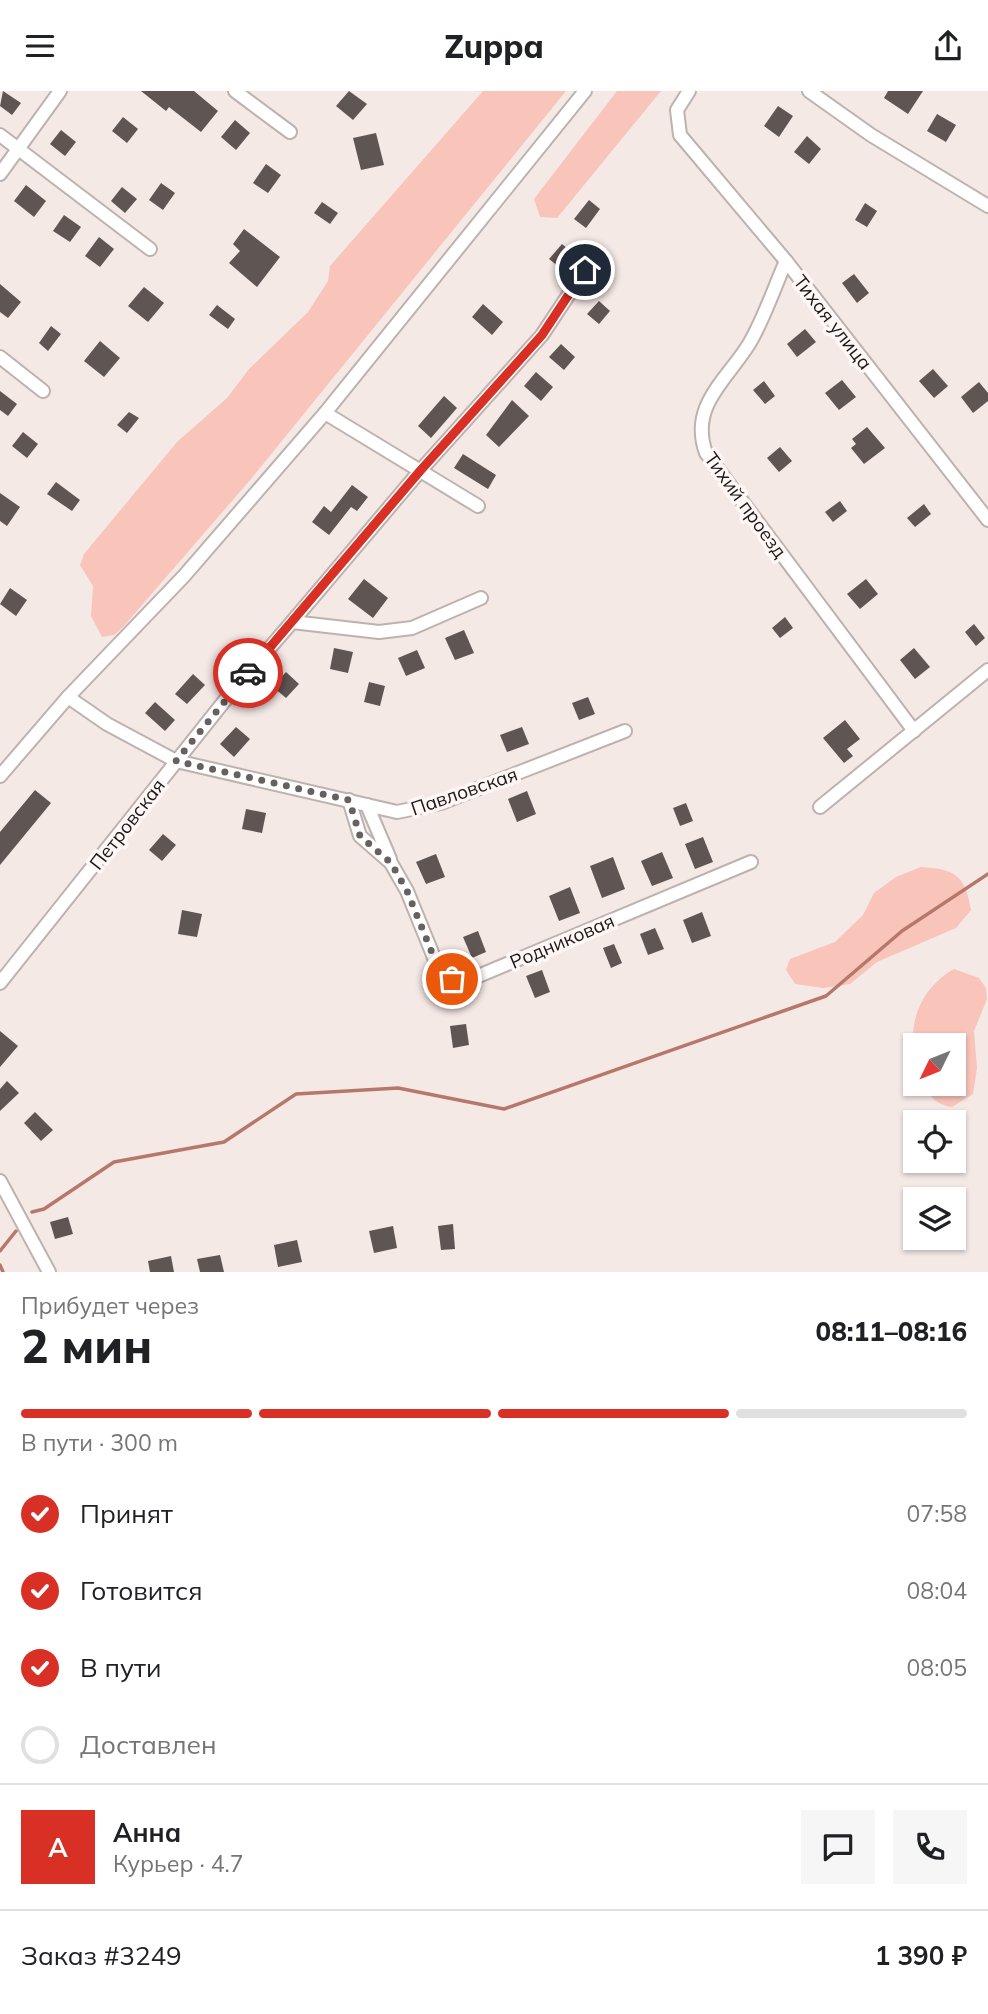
<!DOCTYPE html>
<html lang="ru">
<head>
<meta charset="utf-8">
<style>
	body { margin:0; font-family:Mulish,sans-serif; background:#f6f6f6; color:#202124; height:100vh; display:flex; flex-direction:column; font-size:26px; white-space:nowrap }
	* { box-sizing:border-box; margin:0 }
	p { font-size:23px; color:#757577 }
	.icon { flex:none; width:38px; height:38px; fill:none; stroke:currentColor; stroke-width:2; stroke-linecap:round; stroke-linejoin:round }
	.map { position:relative; height:1181px; overflow:hidden }
	.drawer { display:flex; flex-direction:column; background:#fff; flex:1 }
	.drawer>* { flex:none }
	.needle { width:46px; rotate:227deg }
	.fabs { position:absolute; left:903px; top:942px; display:grid; gap:14px }
	.fabs a { display:grid; place-items:center; width:63px; height:63px; border-radius:0px; background:#fff; box-shadow:0 2px 5px #0004; font-size:35px }
	.pin { position:absolute; display:grid; place-items:center; width:60px; height:60px; color:#fff; margin:-30px; border:4px solid #fff; border-radius:50%; box-shadow:0 2px 7px #0007 }
	.courier { position:absolute; display:grid; place-items:center; width:70px; height:70px; margin:-35px; border:5px solid #d93025; border-radius:50%; background:#fff; color:#222; box-shadow:0 2px 9px #0007 }
	.summary em { font-style:normal; font-weight:800 }
	.summary div { display:flex; flex-direction:column-reverse }
	.summary { display:flex; align-items:center; justify-content:space-between; height:119px; padding:0 21px }
	h1 { font-size:46px; font-weight:800; line-height:52px }
	.bar { display:grid; grid-template-columns:repeat(4,1fr); gap:10px 7px; align-content:center; height:84px; padding:0 21px }
	.bar i { height:9px; border-radius:5px; background:#e0e0e0 }
	.bar .active { background:#d93025 }
	.bar p { grid-column:span 4 }
	.line { display:flex; align-items:center; gap:18px; padding:0 21px; border-top:2px solid #e0e0e0 }
	.line div { flex:1 }
	.round { display:grid; place-items:center; flex:none; width:74px; height:74px; border-radius:0px; background:#f6f6f6 }
	ol { padding:0 21px; list-style:none }
	li { display:flex; align-items:center; gap:21px; height:77px }
	li p { margin-inline-start:auto }
	li .icon { padding:7px; border-radius:50%; background:#d93025; color:#fff; stroke-width:4 }
	li:last-child { color:#757577 }
	li i { width:38px; height:38px; border:4px solid #e0e0e0; border-radius:50% }
	header { display:flex; justify-content:space-between; align-items:center; height:91px; padding:0 21px; background:#fff; font-size:32px; font-weight:800 }
	.map>svg:first-child { display:block }
	.green { fill:#f9c4ba }
	.lines { fill:none; stroke-linecap:round; stroke-linejoin:round }
	.stream { stroke:#b7786c; stroke-width:3.5 }
	.building { fill:#5f5553 }
	.minor-casing { stroke:#beb2af; stroke-width:16 }
	.minor { stroke:#fff; stroke-width:12 }
	.done { stroke:#68605f; stroke-width:7; stroke-dasharray:0 12.6 }
	.route { stroke:#d93025; stroke-width:9 }
	.labels { text-anchor:middle; dominant-baseline:central; stroke-width:7; stroke-linejoin:round; paint-order:stroke }
	.street-label { font-size:19px; fill:#1c1717; stroke:#fff7f6 }
</style>
</head>
<body>
<header><svg class="icon" aria-label="menu" viewBox="0 0 24 24"><path d="M4 6h16M4 12h16M4 18h16"/></svg>Zuppa<svg class="icon" aria-label="share" viewBox="0 0 24 24"><path d="M12 15V3M7 8l5-5 5 5M5 13v7h14v-7"/></svg></header>
<div class="map">
<svg width="988" height="1181" viewBox="0 0 988 1181">
	<rect width="100%" height="100%" fill="#f5e9e6"/>
	<g class="green">
		<polygon points="483,0 566,0 251,388 123,536 114,544 102,546 91,525 93,495 80,474 84,463 177,351 227,307 249,278 308,221 328,190 330,175"/>
		<polygon points="617,0 661,0 557,127 540,126 534,108"/>
		<path d="M 921,776 C 956,778 965,785 971,819 L 956,837 L 877,871 L 850,893 L 823,897 L 795,893 L 786,879 L 790,868 L 835,851 L 863,824 L 874,802 L 896,786 Z"/>
		<path d="M 954,878 L 979,887 L 986,897 L 987,908 L 974,940 L 977,977 L 973,1003 L 952,1016 C 937,1014 930,1007 924,992 L 954,992 L 954,954 L 915,954 L 915,959 C 907,928 926,893 954,878 Z"/>
	</g>
	<g class="lines">
		<g class="stream">
			<polyline points="32,1121 44,1118 114,1071 224,1051 296,1003 398,997 504,1018 826,905 902,840 988,783"/>
			<polyline points="0,1160 16,1140"/>
			<polyline points="0,1174 3,1181"/>
		</g>
	</g>
	<g class="building">
		<polygon points="3,0 21,12 12,24 0,15"/>
		<polygon points="141,0 194,0 218,20 201,41 169,16 166,20"/>
		<polygon points="349,0 367,13 353,29 336,15"/>
		<polygon points="888,0 923,0 908,23 884,7"/>
		<polygon points="778,15 793,25 779,46 764,35"/>
		<polygon points="937,23 956,34 946,51 927,40"/>
		<polygon points="123,26 138,38 127,52 112,40"/>
		<polygon points="235,29 250,42 236,59 221,46"/>
		<polygon points="61,39 76,51 65,65 50,53"/>
		<polygon points="376,42 384,74 361,79 353,47"/>
		<polygon points="807,45 821,58 809,73 794,61"/>
		<polygon points="266,73 281,84 268,102 253,92"/>
		<polygon points="161,92 175,102 163,119 149,109"/>
		<polygon points="26,94 46,110 34,126 14,110"/>
		<polygon points="122,96 137,108 125,122 111,110"/>
		<polygon points="589,109 600,118 586,137 574,128"/>
		<polygon points="322,111 338,122 330,133 314,122"/>
		<polygon points="865,112 877,120 867,136 855,129"/>
		<polygon points="64,124 81,136 70,151 53,140"/>
		<polygon points="244,138 280,166 257,196 229,172 240,160 233,153"/>
		<polygon points="99,146 114,158 100,176 85,165"/>
		<polygon points="562,153 576,165 564,180 549,168"/>
		<polygon points="854,183 869,202 857,212 842,192"/>
		<polygon points="0,193 21,211 8,227 0,221"/>
		<polygon points="144,196 164,212 148,231 128,215"/>
		<polygon points="599,210 610,220 599,233 587,223"/>
		<polygon points="483,213 503,231 492,244 472,226"/>
		<polygon points="217,214 235,228 228,238 209,224"/>
		<polygon points="51,235 61,243 48,260 39,252"/>
		<polygon points="805,238 816,251 797,266 787,253"/>
		<polygon points="100,250 120,267 104,286 84,270"/>
		<polygon points="561,253 575,266 564,279 549,266"/>
		<polygon points="933,278 948,295 934,307 919,290"/>
		<polygon points="536,281 553,296 541,310 524,295"/>
		<polygon points="842,289 856,306 839,319 825,302"/>
		<polygon points="764,290 775,305 765,313 753,299"/>
		<polygon points="979,291 988,302 988,310 973,322 961,306"/>
		<polygon points="0,300 17,313 8,325 0,319"/>
		<polygon points="444,305 457,317 431,347 418,335"/>
		<polygon points="512,309 529,325 499,356 486,344"/>
		<polygon points="129,321 139,327 127,342 117,334"/>
		<polygon points="867,336 885,357 864,373 851,357 856,353 852,348"/>
		<polygon points="23,341 38,353 27,367 12,355"/>
		<polygon points="780,356 792,370 779,381 767,367"/>
		<polygon points="463,363 496,384 488,398 454,377"/>
		<polygon points="56,391 80,409 72,420 47,403"/>
		<polygon points="352,394 368,406 357,420 351,416 329,444 312,431 324,415 331,421"/>
		<polygon points="0,402 20,416 7,435 0,430"/>
		<polygon points="840,410 847,420 833,431 825,421"/>
		<polygon points="924,413 931,423 915,436 907,427"/>
		<polygon points="364,488 388,507 373,527 348,508"/>
		<polygon points="866,488 878,503 860,518 847,503"/>
		<polygon points="10,497 27,509 16,525 0,513"/>
		<polygon points="785,526 793,537 780,547 772,537"/>
		<polygon points="974,533 985,547 976,555 965,541"/>
		<polygon points="464,539 474,562 455,569 445,547"/>
		<polygon points="334,557 353,561 348,582 330,578"/>
		<polygon points="914,557 930,576 915,588 900,569"/>
		<polygon points="417,559 425,577 406,585 398,567"/>
		<polygon points="286,581 299,593 286,607 273,596"/>
		<polygon points="193,583 205,594 187,613 175,603"/>
		<polygon points="369,591 385,595 380,615 364,611"/>
		<polygon points="588,606 595,623 579,629 572,612"/>
		<polygon points="155,611 175,629 165,640 145,622"/>
		<polygon points="845,629 860,648 847,658 853,665 844,672 823,647"/>
		<polygon points="236,636 250,648 234,666 220,653"/>
		<polygon points="522,636 529,653 507,661 500,644"/>
		<polygon points="35,699 51,712 0,774 0,741"/>
		<polygon points="527,700 536,723 517,731 508,708"/>
		<polygon points="686,712 693,730 680,735 673,717"/>
		<polygon points="246,718 266,722 262,742 242,738"/>
		<polygon points="163,743 176,754 162,770 149,759"/>
		<polygon points="703,746 713,771 695,778 685,753"/>
		<polygon points="662,761 673,787 652,795 641,770"/>
		<polygon points="436,763 445,786 426,793 416,771"/>
		<polygon points="613,766 625,798 602,807 590,775"/>
		<polygon points="570,796 580,822 559,830 549,805"/>
		<polygon points="182,819 202,823 197,846 178,843"/>
		<polygon points="702,821 711,845 692,852 683,829"/>
		<polygon points="655,837 664,858 648,864 640,843"/>
		<polygon points="478,840 486,861 472,867 463,846"/>
		<polygon points="614,853 622,872 611,877 603,857"/>
		<polygon points="542,879 550,901 535,907 526,885"/>
		<polygon points="466,933 469,954 453,957 450,935"/>
		<polygon points="0,940 18,955 0,976"/>
		<polygon points="7,990 19,1002 0,1020 0,998"/>
		<polygon points="35,1021 53,1039 41,1050 24,1032"/>
		<polygon points="68,1126 73,1143 55,1148 50,1131"/>
		<polygon points="453,1133 455,1158 441,1159 438,1135"/>
		<polygon points="393,1135 397,1157 374,1162 369,1140"/>
		<polygon points="297,1149 302,1171 278,1176 274,1154"/>
		<polygon points="220,1164 224,1181 200,1181 197,1168"/>
		<polygon points="171,1165 174,1181 150,1181 148,1170"/>
	</g>
	<g class="lines">
		<defs>
			<g id="minor">
				<polyline points="235,0 290,41"/>
				<polyline points="689,0 677,19 680,44 786,170 988,429"/>
				<polyline points="809,0 871,44 988,115"/>
				<polyline points="0,44 150,158"/>
				<polyline points="0,83 60,0"/>
				<path d="M 786,170 C 774,197 764,228 749,253 C 726,290 689,315 706,362 L 914,640"/>
				<polyline points="0,266 43,300"/>
				<polyline points="325,322 478,415"/>
				<polyline points="292,531 420,380 542,244 585,179"/>
				<polyline points="68,606 107,633 176,670 397,721 441,712 625,640"/>
				<polyline points="0,685 68,606 184,485 325,322 585,0"/>
				<polyline points="349,709 360,745 391,772 407,800 437,874 452,889 464,891 751,771"/>
				<polyline points="367,714 390,768"/>
				<polyline points="820,716 988,579"/>
				<polyline points="0,892 230,603 292,531 379,541 412,537 481,507"/>
				<polyline points="0,1090 49,1181"/>
			</g>
		</defs>
		<use href="#minor" class="minor-casing"/>
		<use href="#minor" class="minor"/>
	</g>
	<g class="lines">
		<polyline class="done" points="248,582 176,670 349,709 360,745 391,772 407,800 437,874 452,888"/>
		<polyline class="route" points="248,582 420,380 542,244 585,179"/>
	</g>
	<g class="labels">
		<g class="street-label">
			<text transform="translate(833 231) rotate(52)">Тихая улица</text>
			<text transform="translate(746 414) rotate(54)">Тихий проезд</text>
			<text transform="translate(464 700) rotate(-19)">Павловская</text>
			<text transform="translate(127 733) rotate(-52)">Петровская</text>
			<text transform="translate(562 850) rotate(-23)">Родниковая</text>
		</g>
	</g>
</svg>
<div class="fabs">
<a><svg class="needle" viewBox="-14 -14 28 28"><path d="M0-13l5 13h-10z" fill="#e53935"/><path d="M0 13l5-13h-10z" fill="#757577"/></svg></a>
<a><svg class="icon" aria-label="locate" viewBox="0 0 24 24"><circle cx="12" cy="12" r="6"/><path d="M12 2v4M12 18v4M2 12h4M18 12h4"/></svg></a>
<a><svg class="icon" aria-label="layers" viewBox="0 0 24 24"><path d="M12 4l9 5-9 5-9-5zM3 14l9 5 9-5"/></svg></a>
</div>
<div class="pin" style="left:452px;top:888px;background:#ea580c"><svg class="icon" aria-label="bag" viewBox="0 0 24 24"><path d="M5 8h14l-1 12H6zM9 8a3 3 0 0 1 6 0"/></svg></div>
<div class="pin" style="left:585px;top:179px;background:#1f2937"><svg class="icon" aria-label="home" viewBox="0 0 24 24"><path d="M3 11l9-7 9 7M6 9v11h12V9"/></svg></div>
<div class="courier" style="left:248px;top:582px"><svg class="icon" aria-label="car" viewBox="0 0 24 24"><path d="M5 17H2v-5l4-1 3-4h7l3 4 3 1v5h-3M9 17h6M6 11h13"/><circle cx="7" cy="17" r="2"/><circle cx="17" cy="17" r="2"/></svg></div>
</div>
<section class="drawer">
<div class="summary"><div><h1>2 мин</h1><p>Прибудет через</p></div><em>08:11–08:16</em></div>
<div class="bar"><i class="active"></i><i class="active"></i><i class="active"></i><i></i><p>В пути · 300 m</p></div>
<ol>
<li><svg class="icon" aria-label="check" viewBox="0 0 24 24"><path d="M5 12l5 5 9-10"/></svg>Принят<p>07:58</p></li>
<li><svg class="icon" aria-label="check" viewBox="0 0 24 24"><path d="M5 12l5 5 9-10"/></svg>Готовится<p>08:04</p></li>
<li><svg class="icon" aria-label="check" viewBox="0 0 24 24"><path d="M5 12l5 5 9-10"/></svg>В пути<p>08:05</p></li>
<li><i></i>Доставлен</li>
</ol>
<div class="line" style="height:126px"><b class="round" style="background:#d93025;color:#fff">А</b><div><b>Анна</b><p>Курьер · 4.7</p></div><a class="round"><svg class="icon" aria-label="chat" viewBox="0 0 24 24"><path d="M4 5h16v11H9l-5 4z"/></svg></a><a class="round"><svg class="icon" aria-label="phone" viewBox="0 0 24 24"><path d="M5 4h4l2 5-3 2q2 4 5 5l2-3 5 2v4C11 20 4 13 5 4z"/></svg></a></div>
<div class="line" style="height:91px"><div>Заказ #3249</div><b>1 390 ₽</b></div>
</section>
</body>
</html>
